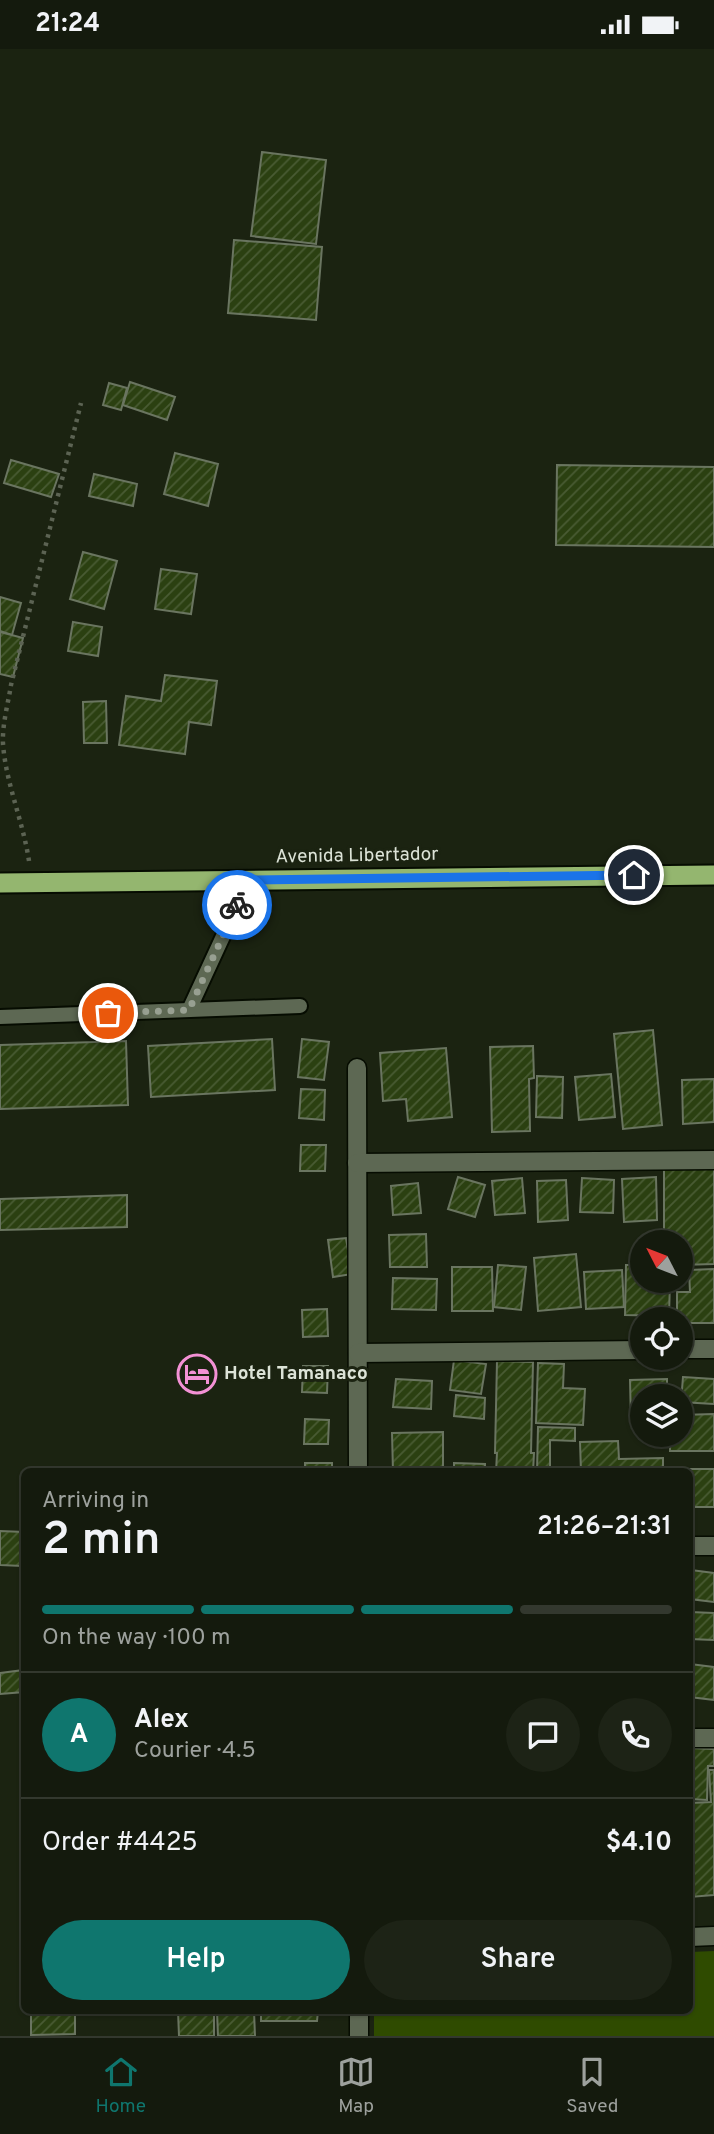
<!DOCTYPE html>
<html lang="en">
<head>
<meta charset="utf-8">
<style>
	body { margin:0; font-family:Overpass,sans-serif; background:#1d2316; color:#f1f3f6; height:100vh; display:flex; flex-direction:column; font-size:26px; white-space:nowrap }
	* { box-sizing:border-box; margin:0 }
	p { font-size:23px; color:#9da19d }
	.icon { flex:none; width:38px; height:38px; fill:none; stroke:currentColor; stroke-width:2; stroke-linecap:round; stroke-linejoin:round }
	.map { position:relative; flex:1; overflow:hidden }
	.panel { position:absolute; left:21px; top:1419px; width:672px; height:546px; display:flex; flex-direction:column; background:#141a0d; border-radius:10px; box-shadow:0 2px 5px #0004,0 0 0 2px #33382e }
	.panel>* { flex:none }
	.needle { width:46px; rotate:312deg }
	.controls { position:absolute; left:630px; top:1181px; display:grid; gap:14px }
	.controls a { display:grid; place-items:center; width:63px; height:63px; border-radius:50%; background:#141a0d; box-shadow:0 2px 5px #0004,0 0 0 2px #33382e; font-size:35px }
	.pin { position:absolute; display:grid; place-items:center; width:60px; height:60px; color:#fff; margin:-30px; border:4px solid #fff; border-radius:50%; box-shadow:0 2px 7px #0007 }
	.courier { position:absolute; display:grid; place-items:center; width:70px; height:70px; margin:-35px; border:5px solid #1a73e8; border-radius:50%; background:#fff; color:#222; box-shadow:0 2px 9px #0007 }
	.head em { font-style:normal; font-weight:600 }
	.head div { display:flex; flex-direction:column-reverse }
	.head { display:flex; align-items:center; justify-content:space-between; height:119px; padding:0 21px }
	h1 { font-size:46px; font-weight:600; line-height:52px }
	.bar { display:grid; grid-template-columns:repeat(4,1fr); gap:10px 7px; align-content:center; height:84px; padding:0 21px }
	.bar i { height:9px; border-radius:5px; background:#33382e }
	.bar .active { background:#0f766e }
	.bar p { grid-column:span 4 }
	.line { display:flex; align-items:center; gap:18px; padding:0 21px; border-top:2px solid #33382e }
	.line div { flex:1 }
	.round { display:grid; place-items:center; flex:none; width:74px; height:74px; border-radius:37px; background:#1d2316 }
	.cta { display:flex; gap:14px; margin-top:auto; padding:14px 21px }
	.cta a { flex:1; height:80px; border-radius:42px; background:#0f766e; color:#fff; font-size:28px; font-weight:600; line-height:80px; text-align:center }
	.cta a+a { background:#1d2316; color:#f1f3f6 }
	.status { display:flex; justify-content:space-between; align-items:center; height:49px; padding:0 35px; background:#141a0d; direction:ltr }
	.status svg { height:19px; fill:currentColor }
	.tab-bar { display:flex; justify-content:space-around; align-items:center; height:98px; border-top:2px solid #33382e; background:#141a0d; font-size:19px; color:#9da19d }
	.tab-bar a { display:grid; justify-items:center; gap:4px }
	.tab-bar .active { color:#0f766e }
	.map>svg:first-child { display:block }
	.park { fill:#2f4b00 }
	.building { fill:url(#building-hatch); stroke:#6a7560; stroke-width:2 }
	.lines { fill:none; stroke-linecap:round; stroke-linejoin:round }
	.service-casing { stroke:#060c01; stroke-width:18 }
	.minor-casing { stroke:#060c01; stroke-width:21 }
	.trunk-casing { stroke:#060c01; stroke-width:23 }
	.path { stroke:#5c6353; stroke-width:4.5; stroke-dasharray:3.5 5; stroke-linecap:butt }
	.service { stroke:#5d6853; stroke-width:14 }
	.minor { stroke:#5d6853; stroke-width:18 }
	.trunk { stroke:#94b66f; stroke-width:19 }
	.done { stroke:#98a092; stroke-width:7; stroke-dasharray:0 12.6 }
	.route { stroke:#1a73e8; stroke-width:9 }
	.labels { text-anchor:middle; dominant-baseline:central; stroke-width:6; stroke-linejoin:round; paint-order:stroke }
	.street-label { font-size:19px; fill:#dce3d7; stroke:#1b2311 }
	.poi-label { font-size:19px; font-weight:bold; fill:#dce3d7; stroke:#1b2311; text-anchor:start }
</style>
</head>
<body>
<div class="status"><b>21:24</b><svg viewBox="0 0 49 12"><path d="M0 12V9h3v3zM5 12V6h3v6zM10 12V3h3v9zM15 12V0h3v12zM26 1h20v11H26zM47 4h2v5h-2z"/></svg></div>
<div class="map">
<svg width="714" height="1987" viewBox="0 0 714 1987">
	<defs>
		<pattern id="building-hatch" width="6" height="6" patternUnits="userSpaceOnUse" patternTransform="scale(1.75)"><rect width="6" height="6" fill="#2b4011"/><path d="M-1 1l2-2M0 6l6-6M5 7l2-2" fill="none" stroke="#495b33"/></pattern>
	</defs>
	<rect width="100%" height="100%" fill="#1b2311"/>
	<polygon class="park" points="714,1902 714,1987 374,1987 374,1962 690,1962 690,1903"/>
	<g class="building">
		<polygon points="262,103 326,111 316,195 251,187"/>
		<polygon points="234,191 322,198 316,271 228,264"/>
		<polygon points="130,333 175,348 167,371 123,356"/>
		<polygon points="109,334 127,339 121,361 103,356"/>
		<polygon points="175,404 218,415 208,457 164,445"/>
		<polygon points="11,411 59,425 51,448 4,434"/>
		<polygon points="557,416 714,418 714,498 556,496"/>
		<polygon points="94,425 137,435 133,457 89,447"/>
		<polygon points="83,503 117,512 104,560 70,550"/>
		<polygon points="161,520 197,525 191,565 155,560"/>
		<polygon points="0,548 21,554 12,586 0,582"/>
		<polygon points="73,573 102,578 98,607 68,602"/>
		<polygon points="0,583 23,589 13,628 0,625"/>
		<polygon points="165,626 217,632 211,676 189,673 185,705 119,696 126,647 161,652"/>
		<polygon points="106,652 107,694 84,694 83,653"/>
		<polygon points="653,981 662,1076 623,1080 614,985"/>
		<polygon points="272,990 275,1041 151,1048 148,997"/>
		<polygon points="302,990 329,993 324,1031 298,1028"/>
		<polygon points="126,992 128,1056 0,1060 0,996"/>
		<polygon points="533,997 534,1029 529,1030 530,1082 492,1083 490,998"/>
		<polygon points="446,999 452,1068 408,1072 406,1050 383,1052 380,1004"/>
		<polygon points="611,1025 615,1068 579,1071 575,1028"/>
		<polygon points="537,1027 563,1028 562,1069 536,1068"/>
		<polygon points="714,1030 714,1073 683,1075 682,1031"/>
		<polygon points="301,1040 325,1041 324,1071 299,1069"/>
		<polygon points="301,1096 326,1096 325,1122 300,1122"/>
		<polygon points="664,1119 714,1119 714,1215 681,1216 681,1194 664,1194"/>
		<polygon points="458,1128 485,1136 475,1168 448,1160"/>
		<polygon points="656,1128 657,1171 624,1173 622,1130"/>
		<polygon points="522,1129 525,1164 495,1166 492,1132"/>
		<polygon points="582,1129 614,1131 613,1164 580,1163"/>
		<polygon points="566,1131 568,1171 538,1173 537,1132"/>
		<polygon points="418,1134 421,1164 393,1166 391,1137"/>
		<polygon points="127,1146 127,1178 0,1181 0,1150"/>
		<polygon points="426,1185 427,1218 390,1218 389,1186"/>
		<polygon points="346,1189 352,1225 333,1228 328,1191"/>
		<polygon points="576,1205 581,1258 538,1262 534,1209"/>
		<polygon points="498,1216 526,1218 521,1261 494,1258"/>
		<polygon points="626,1216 642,1216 642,1232 670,1232 669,1267 625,1266"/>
		<polygon points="452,1218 492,1218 493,1262 452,1262"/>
		<polygon points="714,1220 714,1274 681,1274 681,1270 677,1270 677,1243 690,1243 689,1221"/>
		<polygon points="622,1221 624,1258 586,1260 584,1223"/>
		<polygon points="393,1229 437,1230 436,1261 392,1260"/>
		<polygon points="327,1260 328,1287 303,1288 302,1261"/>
		<polygon points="454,1311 486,1315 481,1345 450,1341"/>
		<polygon points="497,1312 533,1313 531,1404 534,1404 533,1423 496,1423 497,1404 495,1404"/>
		<polygon points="538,1314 564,1315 563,1339 585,1340 583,1376 536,1374"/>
		<polygon points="303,1317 328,1317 327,1344 302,1343"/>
		<polygon points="683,1328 714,1330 714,1355 681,1353"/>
		<polygon points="396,1330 432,1332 431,1360 393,1358"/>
		<polygon points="667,1330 667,1348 642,1348 642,1372 631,1373 630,1331"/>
		<polygon points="456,1346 485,1349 484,1370 454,1367"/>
		<polygon points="714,1365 714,1402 670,1402 670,1386 681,1386 681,1366"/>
		<polygon points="305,1370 329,1371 328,1395 304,1395"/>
		<polygon points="538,1378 575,1379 575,1392 550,1391 550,1423 537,1423"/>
		<polygon points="443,1383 443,1423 393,1423 392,1384"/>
		<polygon points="618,1392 619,1410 663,1409 663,1423 581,1423 580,1393"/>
		<rect x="305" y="1414" width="27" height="9"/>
		<polygon points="454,1414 485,1415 485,1423 454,1423"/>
		<polygon points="678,1420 714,1420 714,1458 690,1458 690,1423 678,1423"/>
		<polygon points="0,1482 24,1483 22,1517 0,1516"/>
		<polygon points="691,1521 714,1524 714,1553 690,1550"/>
		<polygon points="690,1563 714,1564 714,1591 690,1590"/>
		<polygon points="690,1615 714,1618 714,1651 690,1648"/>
		<polygon points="24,1621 24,1643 0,1645 0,1624"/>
		<polygon points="690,1699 714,1700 714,1717 708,1717 707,1751 690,1750"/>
		<polygon points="709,1721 714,1721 714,1846 690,1848 690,1754 711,1753"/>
		<polygon points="22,1735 24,1735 24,1778 23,1778"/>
		<polygon points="31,1962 75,1962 75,1985 31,1986"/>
		<polygon points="178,1962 214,1962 214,1987 179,1987"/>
		<polygon points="217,1962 254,1962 255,1987 218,1987"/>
		<polygon points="261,1962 318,1962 317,1972 261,1972"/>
	</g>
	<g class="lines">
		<defs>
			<g id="service">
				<polyline points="189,961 249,831"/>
				<polyline points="0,968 300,957"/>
			</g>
			<g id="minor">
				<polyline points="357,1019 358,1423"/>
				<polyline points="357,1114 714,1111"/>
				<polyline points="681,1300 714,1300"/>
				<polyline points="358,1304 642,1301"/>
				<polyline points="690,1497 714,1497"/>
				<polyline points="690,1689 714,1689"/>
				<polyline points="690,1888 714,1887"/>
				<polyline points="359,1962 359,1987"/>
			</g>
			<polyline id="trunk" points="0,834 714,826"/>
		</defs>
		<use href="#service" class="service-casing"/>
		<use href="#minor" class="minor-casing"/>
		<use href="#trunk" class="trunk-casing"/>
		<path class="path" d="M 29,812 C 23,772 6,735 3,695 C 2,676 8,655 11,636 L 81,354"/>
		<use href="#service" class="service"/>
		<use href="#minor" class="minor"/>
		<use href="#trunk" class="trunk"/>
	</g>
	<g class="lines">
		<polyline class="done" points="108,964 189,961 237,856"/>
		<polyline class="route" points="237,856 249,831 634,826"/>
	</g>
	<defs>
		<symbol id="hotel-ring" viewBox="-11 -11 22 22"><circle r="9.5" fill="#1b2311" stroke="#f391d5" stroke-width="1.5"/><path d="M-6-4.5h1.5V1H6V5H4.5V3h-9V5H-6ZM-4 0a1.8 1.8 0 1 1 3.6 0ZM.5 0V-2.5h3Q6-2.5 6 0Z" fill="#f391d5"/></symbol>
	</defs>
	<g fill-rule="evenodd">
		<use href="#hotel-ring" x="175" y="1303" width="44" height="44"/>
	</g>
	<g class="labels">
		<g class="street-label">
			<text transform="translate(357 807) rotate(-1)">Avenida Libertador</text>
		</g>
		<g class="poi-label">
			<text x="224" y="1325">Hotel Tamanaco</text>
		</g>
	</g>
</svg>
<div class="controls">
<a><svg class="needle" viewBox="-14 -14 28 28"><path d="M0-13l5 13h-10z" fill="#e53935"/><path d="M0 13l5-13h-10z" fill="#9da19d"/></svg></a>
<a><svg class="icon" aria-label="locate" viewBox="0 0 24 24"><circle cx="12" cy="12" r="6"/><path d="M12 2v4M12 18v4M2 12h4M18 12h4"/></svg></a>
<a><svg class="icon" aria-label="layers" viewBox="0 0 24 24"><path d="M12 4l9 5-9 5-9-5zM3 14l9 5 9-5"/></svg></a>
</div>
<div class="pin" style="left:108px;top:964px;background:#ea580c"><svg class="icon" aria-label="bag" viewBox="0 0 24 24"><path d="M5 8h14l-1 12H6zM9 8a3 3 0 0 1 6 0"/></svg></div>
<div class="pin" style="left:634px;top:826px;background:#1f2937"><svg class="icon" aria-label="home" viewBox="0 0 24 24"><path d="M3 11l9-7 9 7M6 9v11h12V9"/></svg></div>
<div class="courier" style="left:237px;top:856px"><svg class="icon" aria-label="bike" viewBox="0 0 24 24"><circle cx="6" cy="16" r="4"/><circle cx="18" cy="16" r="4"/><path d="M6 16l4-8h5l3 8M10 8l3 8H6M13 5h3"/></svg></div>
<section class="panel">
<div class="head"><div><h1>2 min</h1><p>Arriving in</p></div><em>21:26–21:31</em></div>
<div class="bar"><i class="active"></i><i class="active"></i><i class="active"></i><i></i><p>On the way · 100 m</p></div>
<div class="line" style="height:126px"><b class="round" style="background:#0f766e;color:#fff">A</b><div><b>Alex</b><p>Courier · 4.5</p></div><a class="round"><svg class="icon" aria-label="chat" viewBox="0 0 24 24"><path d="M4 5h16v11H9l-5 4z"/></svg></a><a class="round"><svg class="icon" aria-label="phone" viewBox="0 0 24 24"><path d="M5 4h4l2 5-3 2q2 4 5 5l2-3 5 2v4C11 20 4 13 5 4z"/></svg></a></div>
<div class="line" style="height:91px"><div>Order #4425</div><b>$4.10</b></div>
<div class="cta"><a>Help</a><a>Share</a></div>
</section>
</div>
<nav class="tab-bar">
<a class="active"><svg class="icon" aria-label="home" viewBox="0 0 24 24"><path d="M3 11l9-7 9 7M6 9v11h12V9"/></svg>Home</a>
<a><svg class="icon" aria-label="map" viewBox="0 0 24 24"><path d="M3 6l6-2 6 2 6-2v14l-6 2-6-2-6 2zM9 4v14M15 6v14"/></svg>Map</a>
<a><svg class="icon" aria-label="saved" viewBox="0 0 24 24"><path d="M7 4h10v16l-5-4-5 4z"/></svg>Saved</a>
</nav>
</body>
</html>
